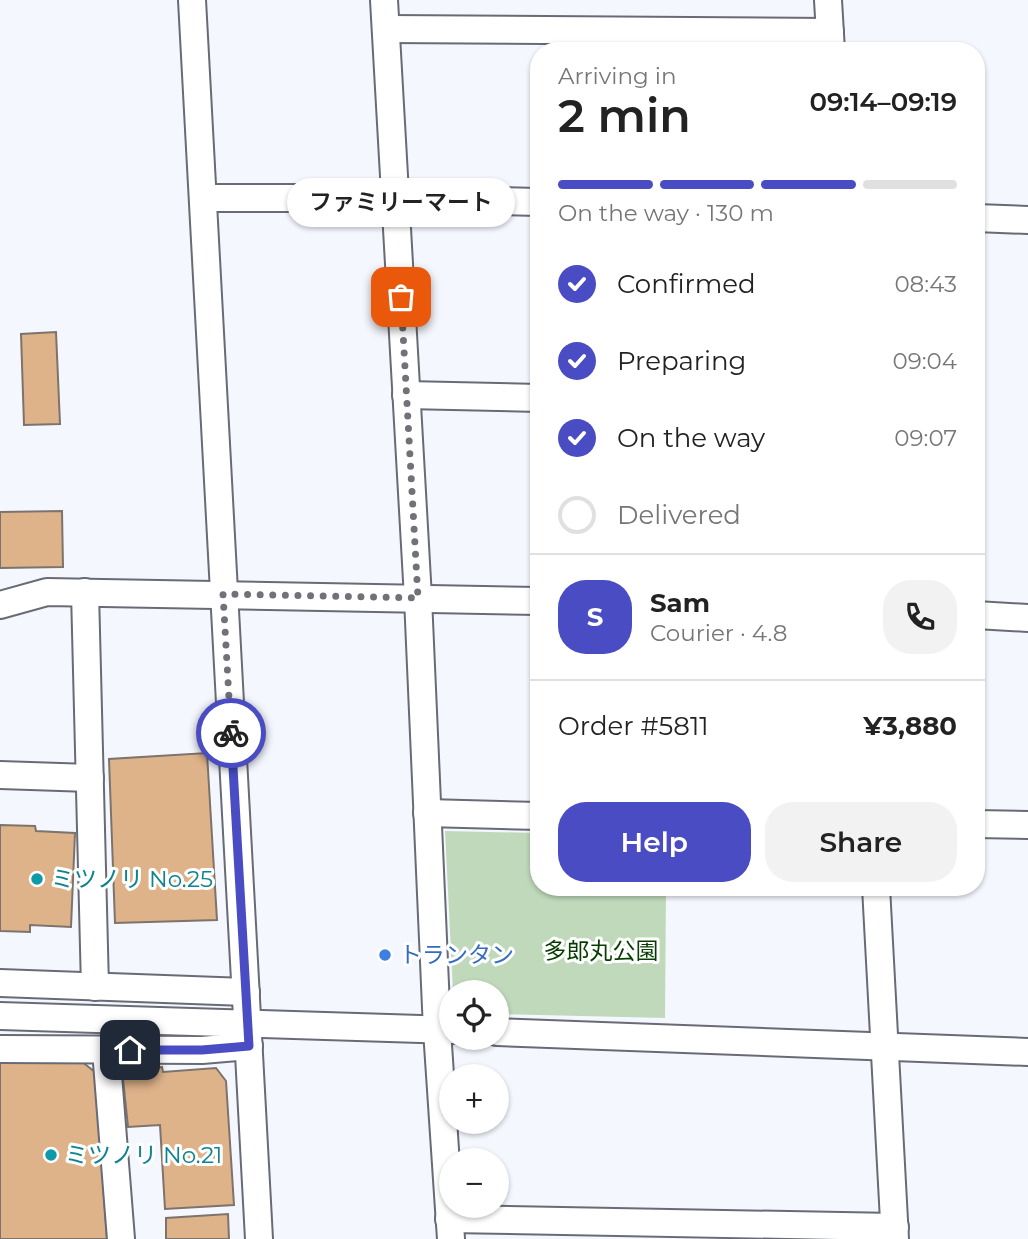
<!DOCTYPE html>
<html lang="en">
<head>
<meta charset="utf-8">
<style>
	body { margin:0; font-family:Montserrat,"Noto Sans JP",sans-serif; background:#f2f2f2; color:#222; height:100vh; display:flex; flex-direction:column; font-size:26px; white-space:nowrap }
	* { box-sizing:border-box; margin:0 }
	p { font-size:23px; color:#767676 }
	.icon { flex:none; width:38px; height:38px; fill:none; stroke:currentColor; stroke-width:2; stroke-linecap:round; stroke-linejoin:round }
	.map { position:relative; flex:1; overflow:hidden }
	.side { position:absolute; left:530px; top:42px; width:455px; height:854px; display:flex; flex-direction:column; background:#fff; border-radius:28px; box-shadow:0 2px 5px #0004 }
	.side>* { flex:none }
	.controls { position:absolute; left:439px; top:980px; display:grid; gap:14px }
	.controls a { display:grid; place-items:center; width:70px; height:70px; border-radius:50%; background:#fff; box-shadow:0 2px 5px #0004; font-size:35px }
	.pin { position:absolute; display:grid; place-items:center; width:60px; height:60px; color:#fff; margin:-30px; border-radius:14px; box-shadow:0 4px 10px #0006 }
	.courier { position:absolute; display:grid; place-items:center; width:70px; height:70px; margin:-35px; border:5px solid #494cc2; border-radius:50%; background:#fff; color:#222; box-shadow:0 2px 9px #0007 }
	.bubble { position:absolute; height:49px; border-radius:24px; background:#fff; box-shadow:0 2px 5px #0004; font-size:23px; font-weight:600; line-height:49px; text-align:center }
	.head em { font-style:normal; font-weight:600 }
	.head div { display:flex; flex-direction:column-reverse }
	.head { display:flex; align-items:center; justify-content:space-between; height:119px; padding:0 28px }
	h1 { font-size:46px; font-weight:600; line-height:52px }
	.bar { display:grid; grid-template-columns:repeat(4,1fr); gap:10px 7px; align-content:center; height:84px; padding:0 28px }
	.bar i { height:9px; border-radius:5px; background:#e0e0e0 }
	.bar .current { background:#494cc2 }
	.bar p { grid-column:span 4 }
	.line { display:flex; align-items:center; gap:18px; padding:0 28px; border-top:2px solid #e0e0e0 }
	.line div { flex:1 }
	.round { display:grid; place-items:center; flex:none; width:74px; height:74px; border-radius:28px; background:#f2f2f2 }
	ol { padding:0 28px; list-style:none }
	li { display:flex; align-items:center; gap:21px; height:77px }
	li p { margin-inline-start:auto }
	li .icon { padding:7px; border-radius:50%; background:#494cc2; color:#fff; stroke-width:4 }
	li:last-child { color:#767676 }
	li i { width:38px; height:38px; border:4px solid #e0e0e0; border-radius:50% }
	.cta { display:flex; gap:14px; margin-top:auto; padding:14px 28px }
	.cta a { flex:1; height:80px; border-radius:28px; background:#494cc2; color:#fff; font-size:28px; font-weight:600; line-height:80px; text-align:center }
	.cta a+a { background:#f2f2f2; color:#222 }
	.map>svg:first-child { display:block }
	.green { fill:#bfd9ba }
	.building { fill:#deb38a; stroke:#7c746c; stroke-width:2 }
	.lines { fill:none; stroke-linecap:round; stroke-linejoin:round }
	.minor-casing { stroke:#686b75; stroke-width:30 }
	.minor { stroke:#fff; stroke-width:26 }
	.done { stroke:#717278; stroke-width:7; stroke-dasharray:0 12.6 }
	.route { stroke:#494cc2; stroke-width:9 }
	.culture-dot { fill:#0f9aa8; stroke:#fff; stroke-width:2.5 }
	.shop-dot { fill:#3f7fe0; stroke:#fff; stroke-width:2.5 }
	.labels { text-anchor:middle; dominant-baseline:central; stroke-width:6; stroke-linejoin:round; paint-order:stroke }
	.culture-label { font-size:23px; fill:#0d838f; stroke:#fff; text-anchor:start }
	.park-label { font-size:23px; fill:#073c00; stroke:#fff }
	.shop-label { font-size:23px; fill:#366cbe; stroke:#fff; text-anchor:start }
</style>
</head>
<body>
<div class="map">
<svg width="1028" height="1239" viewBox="0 0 1028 1239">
	<rect width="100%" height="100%" fill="#f5f7fe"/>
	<polygon class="green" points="445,831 539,833 539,887 666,887 665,1018 497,1014 497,992 453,992"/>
	<g class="building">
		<polygon points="56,332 60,424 24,425 21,334"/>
		<polygon points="62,511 63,567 0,568 0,512"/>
		<polygon points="207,753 217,920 115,923 109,759"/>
		<polygon points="0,825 35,826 36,831 75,833 71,927 30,925 30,932 0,931"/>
		<polygon points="81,1061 95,1072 107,1239 0,1239 0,1062"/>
		<polygon points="162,1067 163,1072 216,1068 226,1081 234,1205 165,1209 160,1125 128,1127 122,1069"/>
		<polygon points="228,1214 229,1239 166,1239 166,1218"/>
	</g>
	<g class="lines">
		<defs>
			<g id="minor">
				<polyline points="192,0 259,1239"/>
				<polyline points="384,0 418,598 437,1030 451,1239"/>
				<polyline points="828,0 831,51"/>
				<polyline points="386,29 830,32"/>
				<polyline points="203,198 395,198 539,202"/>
				<polyline points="976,218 1028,220"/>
				<polyline points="406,395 539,398"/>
				<polyline points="85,592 95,987"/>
				<polyline points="0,605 47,592 539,601"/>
				<polyline points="976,615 1028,618"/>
				<polyline points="0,775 90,778"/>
				<polyline points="427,813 539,816"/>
				<polyline points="976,824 1028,825"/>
				<polyline points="876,887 895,1239"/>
				<polyline points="0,983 246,992"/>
				<polyline points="0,1016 452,1030"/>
				<polyline points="497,1032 1028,1052"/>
				<polyline points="0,1049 202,1050 249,1046"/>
				<polyline points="106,1050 121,1239"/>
				<polyline points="449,1219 895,1227"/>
			</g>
		</defs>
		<use href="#minor" class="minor-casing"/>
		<use href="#minor" class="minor"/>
	</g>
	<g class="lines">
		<polyline class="done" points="231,733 223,594 418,598 401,297"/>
		<polyline class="route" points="130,1050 202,1050 249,1046 231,733"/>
	</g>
	<g class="culture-dot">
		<circle cx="37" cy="879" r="7"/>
		<circle cx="51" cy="1155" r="7"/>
	</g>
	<circle class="shop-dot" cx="385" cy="955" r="7"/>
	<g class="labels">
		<g class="culture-label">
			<text x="51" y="879">ミツノリ No.25</text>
			<text x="65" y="1155">ミツノリ No.21</text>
		</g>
		<g class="park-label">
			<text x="601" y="951">多郎丸公園</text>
		</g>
		<g class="shop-label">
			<text x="399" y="955">トランタン</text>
		</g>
	</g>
</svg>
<div class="controls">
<a><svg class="icon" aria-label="locate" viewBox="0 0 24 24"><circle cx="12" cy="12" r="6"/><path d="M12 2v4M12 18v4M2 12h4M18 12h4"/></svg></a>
<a>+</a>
<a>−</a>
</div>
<div class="pin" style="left:401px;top:297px;background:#ea580c"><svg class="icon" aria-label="bag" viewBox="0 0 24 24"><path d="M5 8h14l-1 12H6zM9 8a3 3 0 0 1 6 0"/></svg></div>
<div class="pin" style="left:130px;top:1050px;background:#1f2937"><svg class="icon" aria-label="home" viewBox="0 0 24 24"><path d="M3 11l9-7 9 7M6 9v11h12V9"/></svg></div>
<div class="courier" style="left:231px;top:733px"><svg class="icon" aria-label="bike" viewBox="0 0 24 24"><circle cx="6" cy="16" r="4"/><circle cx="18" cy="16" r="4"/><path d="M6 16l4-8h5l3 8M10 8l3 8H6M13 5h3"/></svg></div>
<div class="bubble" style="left:287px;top:178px;width:228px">ファミリーマート</div>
<section class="side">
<div class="head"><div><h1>2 min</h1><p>Arriving in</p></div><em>09:14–09:19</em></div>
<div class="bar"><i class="current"></i><i class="current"></i><i class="current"></i><i></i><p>On the way · 130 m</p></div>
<ol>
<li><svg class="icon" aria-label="check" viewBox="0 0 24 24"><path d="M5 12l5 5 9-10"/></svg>Confirmed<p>08:43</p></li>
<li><svg class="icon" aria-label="check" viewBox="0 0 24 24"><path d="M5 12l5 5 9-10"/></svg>Preparing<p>09:04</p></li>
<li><svg class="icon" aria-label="check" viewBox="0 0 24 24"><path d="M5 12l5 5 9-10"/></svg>On the way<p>09:07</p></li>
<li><i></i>Delivered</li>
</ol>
<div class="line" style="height:126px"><b class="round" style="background:#494cc2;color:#fff">S</b><div><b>Sam</b><p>Courier · 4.8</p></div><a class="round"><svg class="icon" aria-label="phone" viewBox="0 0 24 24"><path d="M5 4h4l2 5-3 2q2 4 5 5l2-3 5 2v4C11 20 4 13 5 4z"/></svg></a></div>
<div class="line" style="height:91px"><div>Order #5811</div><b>¥3,880</b></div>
<div class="cta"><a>Help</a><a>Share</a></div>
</section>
</div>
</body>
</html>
